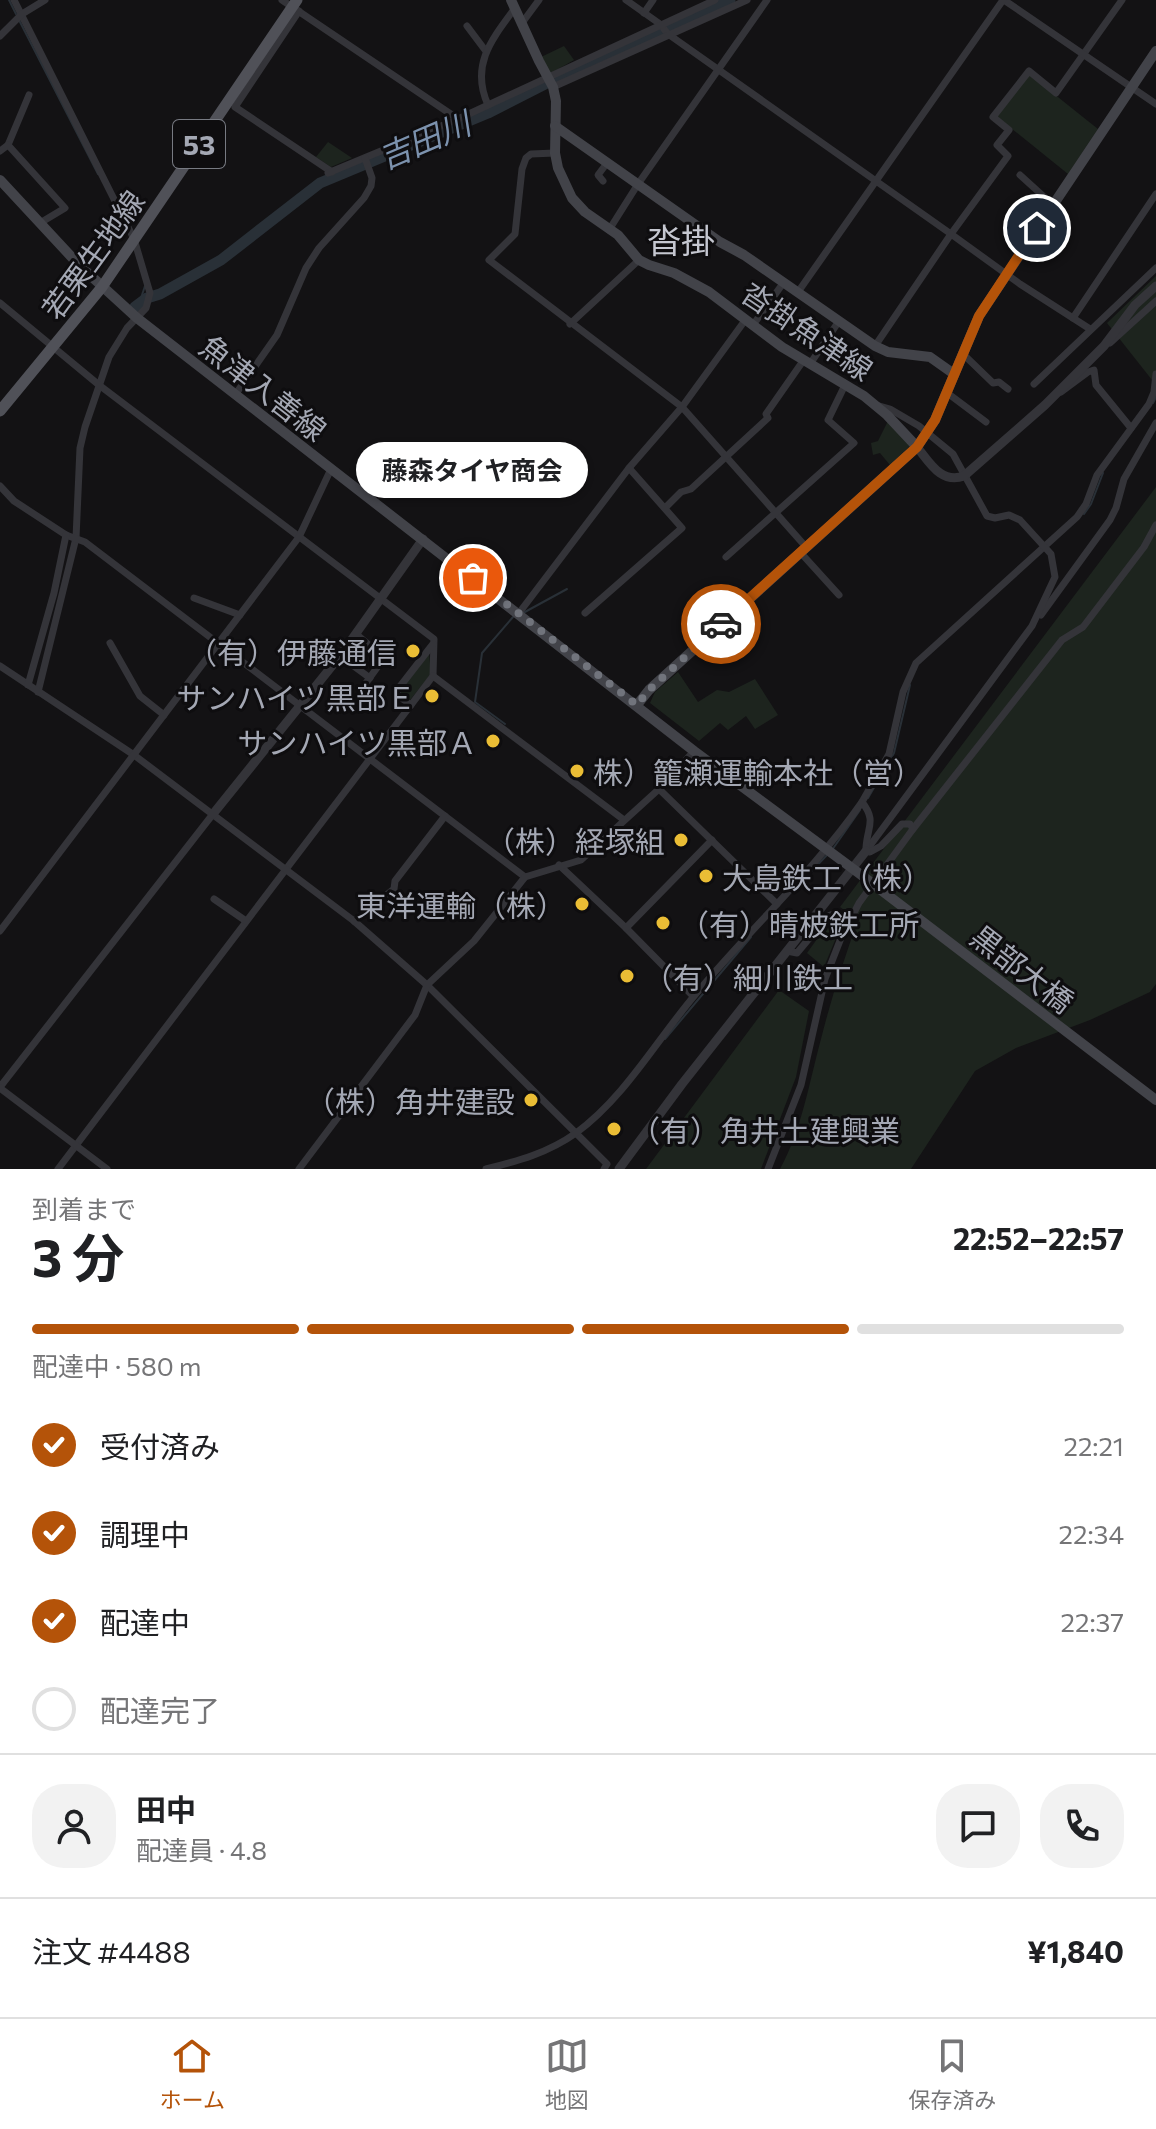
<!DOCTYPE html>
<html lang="ja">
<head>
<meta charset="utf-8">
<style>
	body { margin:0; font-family:Commissioner,"Noto Sans JP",sans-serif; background:#f2f2f2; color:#202124; height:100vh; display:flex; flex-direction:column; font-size:30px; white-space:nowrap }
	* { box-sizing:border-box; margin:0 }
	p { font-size:26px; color:#757577 }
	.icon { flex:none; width:44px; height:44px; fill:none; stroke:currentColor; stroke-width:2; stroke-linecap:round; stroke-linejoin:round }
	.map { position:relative; height:1169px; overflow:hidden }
	.details { display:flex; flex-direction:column; background:#fff; flex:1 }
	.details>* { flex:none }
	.pin { position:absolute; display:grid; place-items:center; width:68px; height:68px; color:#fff; margin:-34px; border:4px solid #fff; border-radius:50%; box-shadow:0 2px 8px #0007 }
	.courier { position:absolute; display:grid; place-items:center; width:80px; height:80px; margin:-40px; border:6px solid #b45309; border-radius:50%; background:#fff; color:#222; box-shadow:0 2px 10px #0007 }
	.bubble { position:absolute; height:56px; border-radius:28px; background:#fff; box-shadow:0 2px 6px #0004; font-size:26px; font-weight:700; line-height:56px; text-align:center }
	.overview em { font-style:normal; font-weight:700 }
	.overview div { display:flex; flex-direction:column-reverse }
	.overview { display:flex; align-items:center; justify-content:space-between; height:136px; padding:0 32px }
	h1 { font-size:52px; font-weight:700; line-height:60px }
	.bar { display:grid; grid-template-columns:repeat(4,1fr); gap:12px 8px; align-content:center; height:96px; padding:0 32px }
	.bar i { height:10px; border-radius:6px; background:#e0e0e0 }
	.bar .active { background:#b45309 }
	.bar p { grid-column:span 4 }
	.line { display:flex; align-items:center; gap:20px; padding:0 32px; border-top:2px solid #e0e0e0 }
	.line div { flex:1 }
	.round { display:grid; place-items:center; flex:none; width:84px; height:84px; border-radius:32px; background:#f2f2f2 }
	ol { padding:0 32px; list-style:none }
	li { display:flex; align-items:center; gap:24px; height:88px }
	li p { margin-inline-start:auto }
	li .icon { padding:8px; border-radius:50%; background:#b45309; color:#fff; stroke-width:4 }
	li:last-child { color:#757577 }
	li i { width:44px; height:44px; border:4px solid #e0e0e0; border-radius:50% }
	.tabs { display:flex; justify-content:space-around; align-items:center; height:112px; border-top:2px solid #e0e0e0; background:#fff; font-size:22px; color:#757577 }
	.tabs a { display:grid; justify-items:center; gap:4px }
	.tabs .active { color:#b45309 }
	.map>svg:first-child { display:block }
	.green { fill:#1d241e }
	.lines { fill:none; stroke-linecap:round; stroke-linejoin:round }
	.stream { stroke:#293037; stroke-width:2 }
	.river { stroke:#293037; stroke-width:11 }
	.minor { stroke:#343439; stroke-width:7 }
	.tertiary { stroke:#343439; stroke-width:9 }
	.secondary { stroke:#424349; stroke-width:10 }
	.primary { stroke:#505158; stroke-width:11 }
	.done { stroke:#71747c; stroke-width:8; stroke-dasharray:0 14.4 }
	.route { stroke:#b45309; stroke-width:10 }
	.poi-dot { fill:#eabd35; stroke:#0e0d0f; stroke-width:3 }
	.labels { text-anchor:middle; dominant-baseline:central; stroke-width:6; stroke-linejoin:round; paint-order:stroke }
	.shield { fill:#0e0d0f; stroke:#777a82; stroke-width:2 }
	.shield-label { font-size:28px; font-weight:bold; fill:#a4a8b4 }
	.street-label { font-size:30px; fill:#a4a8b4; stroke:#0e0d0f }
	.poi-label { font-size:30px; fill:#a4a8b4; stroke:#0e0d0f; text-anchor:end }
	.water-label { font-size:32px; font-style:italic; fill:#7c92ae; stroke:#0e0d0f }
	.quarter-label { font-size:34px; fill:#c5c7d0; stroke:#0e0d0f }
</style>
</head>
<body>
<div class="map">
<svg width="1156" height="1169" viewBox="0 0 1156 1169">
	<rect width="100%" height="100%" fill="#131214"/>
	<g class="green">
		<polygon points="564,46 574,60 551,73 539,58"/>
		<polygon points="1029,74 1098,129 1068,174 996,116"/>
		<polygon points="328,142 352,158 331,167 316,157"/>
		<polygon points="1156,276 1156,385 1107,323"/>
		<polygon points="888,421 911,445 890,465 880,453 873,455 871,443 878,441"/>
		<path d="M 1156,487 L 1156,984 L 1150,992 L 1090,1020 L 1016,1048 L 975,1071 L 911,1169 L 780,1169 C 802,1129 809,1083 821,1039 C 831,999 844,959 858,920 L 840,907 Z"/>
		<polygon points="429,653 431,674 410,700 401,693 401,688"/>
		<polygon points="678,672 698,702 717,690 729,692 755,679 778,715 755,729 746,716 728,730 720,723 699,741 650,703 655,692"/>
		<polygon points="837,920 843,921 824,967 807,953 830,921"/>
		<polygon points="779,990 809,1011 796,1077 761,1169 646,1169"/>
	</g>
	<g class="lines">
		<g class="stream">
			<polyline points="9,0 16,14"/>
			<polyline points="19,20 98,174"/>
			<polyline points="139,304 145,286"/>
			<polyline points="1153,403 1156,397"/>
			<polyline points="1084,514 1091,504 1103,473"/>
			<polyline points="523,613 567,589"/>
			<polyline points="505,724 475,702 482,653 513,617"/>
			<polyline points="868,798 894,753 910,685"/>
			<polyline points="832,850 860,810"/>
			<polyline points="804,879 827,855"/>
			<polyline points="665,1039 751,937"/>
		</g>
		<polyline class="river" points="135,307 147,298 160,294 221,260 320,183 488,113 588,62 730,0"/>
		<g class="minor">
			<polyline points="14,0 134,239 150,293 146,308 127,328 109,357 85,427 80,448 76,538 38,692"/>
			<polyline points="282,0 458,119"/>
			<polyline points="626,0 660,24 668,34 951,234 1008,156 997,145 1009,130 993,117 1029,71 1056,93 1122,0"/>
			<polyline points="1004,0 1156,104"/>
			<polyline points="299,11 235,107 332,172"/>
			<polyline points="644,13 653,0"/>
			<polyline points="522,23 539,0"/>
			<polyline points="467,26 485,50"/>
			<polyline points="0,36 22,14 45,0"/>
			<polyline points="553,87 747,0"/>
			<path d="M 488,105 C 470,65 492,39 515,8"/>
			<polyline points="8,145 29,95"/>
			<polyline points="0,151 8,145 65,208 40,223"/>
			<polyline points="555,153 531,154 526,158 522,169 515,234 489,260 682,407 806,547"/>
			<polyline points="328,173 458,119 715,0"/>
			<polyline points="1020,175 1053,205"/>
			<polyline points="603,181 598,175 607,163"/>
			<polyline points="609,230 638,184 767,0"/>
			<polyline points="798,292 1003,0"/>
			<polyline points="0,303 99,385 434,639 433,676 58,1169"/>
			<polyline points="1073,318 1156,194"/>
			<polyline points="570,324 639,260"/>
			<polyline points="753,325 784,282"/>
			<polyline points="1110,343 1156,301"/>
			<polyline points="875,346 951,234 1020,284 1090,329"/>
			<polyline points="962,353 993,383 999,382 1008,389"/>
			<polyline points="810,364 839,321"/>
			<polyline points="1034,384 1156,268"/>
			<polyline points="946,392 986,422"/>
			<polyline points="1061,392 1088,372 1094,370 1096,385 1131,428"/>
			<polyline points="235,395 277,335 306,268 319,248 364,198 371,186 372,178 365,158"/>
			<polyline points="0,486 14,501 66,535 85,542 525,877"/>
			<polyline points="665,508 681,492 691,489 768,418 766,414 803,361"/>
			<polyline points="800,552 839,595"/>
			<polyline points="726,557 854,443 828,420 845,385"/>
			<polyline points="194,598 240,615"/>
			<polyline points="519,613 629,468 682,407 746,319"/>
			<polyline points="585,613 682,528 629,468"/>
			<polyline points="1041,615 1110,520 1116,508 1124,479 1156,423"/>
			<polyline points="356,634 384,658 363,687"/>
			<polyline points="110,643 140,696 164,715"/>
			<polyline points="340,656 370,678"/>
			<polyline points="0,666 134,755 354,921 427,985 607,1164 604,1169"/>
			<polyline points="433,676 624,820"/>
			<polyline points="28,685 54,593 66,535"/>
			<polyline points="411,705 397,695 398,689 433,644"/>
			<polyline points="659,789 777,904"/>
			<polyline points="862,802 889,754 903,692 916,663 1077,517 1086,504 1097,475 1149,404 1154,392 1156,374"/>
			<polyline points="913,829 1062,640 1083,627 1144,547 1156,525"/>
			<polyline points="866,851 1032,626 1055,577 1051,554 1020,520 1009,515 995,518 987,516 953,454 919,426 890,409 876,405"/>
			<polyline points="559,865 626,928 693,996"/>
			<polyline points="214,899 246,921"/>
			<polyline points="354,921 394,889 395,881 445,816"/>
			<polyline points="626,928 712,840"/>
			<polyline points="0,931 299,537 331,469"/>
			<polyline points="787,951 797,953 828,916 836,913 849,920"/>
			<polyline points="0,1087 213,814"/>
			<polyline points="0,1088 107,1169"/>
			<polyline points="299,1169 415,1015 427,985 474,941 525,877 581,860 659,789 694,751"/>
			<path d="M 486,1169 C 518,1161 548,1153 576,1133 C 625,1097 656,1041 695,995 C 750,929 813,872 862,802 C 877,821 867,827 866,848"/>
			<polyline points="768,1169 801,1085 825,979 841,938 859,903 913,829 910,824 902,824 881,846 870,852 866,851"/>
		</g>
		<g class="tertiary">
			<path d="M 917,447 C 930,463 941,484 964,476 L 1045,405 L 1104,346 L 1135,305 L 1156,286"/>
			<polyline points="213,814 340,656 423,539"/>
			<polyline points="619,1169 682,1084 866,851"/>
		</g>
		<g class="secondary">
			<polyline points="511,0 539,61 553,87 556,101 555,153 558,168 572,198 585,212 618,235 639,260 649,265 674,273 709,292 782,347 864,396 887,415 917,447"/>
			<polyline points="555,126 720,242 744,255 875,346 888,352 930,357 954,374"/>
			<polyline points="0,180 79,265 137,318 694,751 860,874 1156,1100"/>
			<polyline points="637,705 649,690 917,447 935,420 979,316 1156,51"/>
		</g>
		<polyline class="primary" points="0,411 102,287 297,0"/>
	</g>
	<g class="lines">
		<polyline class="done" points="473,578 637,705 649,690 721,624"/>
		<polyline class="route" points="721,624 917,447 935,420 979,316 1037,228"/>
	</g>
	<g class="poi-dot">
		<circle cx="413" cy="651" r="8"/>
		<circle cx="432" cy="696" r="8"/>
		<circle cx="493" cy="741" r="8"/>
		<circle cx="577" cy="771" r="8"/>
		<circle cx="681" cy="840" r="8"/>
		<circle cx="706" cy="876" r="8"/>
		<circle cx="582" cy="904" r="8"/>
		<circle cx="663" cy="923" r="8"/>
		<circle cx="627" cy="976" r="8"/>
		<circle cx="531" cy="1100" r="8"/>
		<circle cx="614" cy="1129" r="8"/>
	</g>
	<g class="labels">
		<rect class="shield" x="173" y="120" width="52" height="48" rx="6"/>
		<g class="shield-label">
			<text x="199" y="144">53</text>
		</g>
		<g class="street-label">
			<text transform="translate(92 254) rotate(-54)">若栗生地線</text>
			<text transform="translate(808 330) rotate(34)">沓掛魚津線</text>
			<text transform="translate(264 387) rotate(38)">魚津入善線</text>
			<text transform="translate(1023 968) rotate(38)">黒部大橋</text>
		</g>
		<g class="poi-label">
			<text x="397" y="651">（有）伊藤通信</text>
			<text x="416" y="696">サンハイツ黒部Ｅ</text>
			<text x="477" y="741">サンハイツ黒部Ａ</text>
			<text x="593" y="771" text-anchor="start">株）籠瀬運輸本社（営）</text>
			<text x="665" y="840">（株）経塚組</text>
			<text x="722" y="876" text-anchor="start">大島鉄工（株）</text>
			<text x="566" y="904">東洋運輸（株）</text>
			<text x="679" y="923" text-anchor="start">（有）晴柀鉄工所</text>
			<text x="643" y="976" text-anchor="start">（有）細川鉄工</text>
			<text x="515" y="1100">（株）角井建設</text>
			<text x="630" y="1129" text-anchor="start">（有）角井土建興業</text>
		</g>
		<g class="water-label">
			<text transform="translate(424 139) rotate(-23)">吉田川</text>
		</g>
		<g class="quarter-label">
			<text x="681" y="239">沓掛</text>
		</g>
	</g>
</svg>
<div class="pin" style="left:473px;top:578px;background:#ea580c"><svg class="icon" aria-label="bag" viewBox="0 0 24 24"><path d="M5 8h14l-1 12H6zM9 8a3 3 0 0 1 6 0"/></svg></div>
<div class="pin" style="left:1037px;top:228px;background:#1f2937"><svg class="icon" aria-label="home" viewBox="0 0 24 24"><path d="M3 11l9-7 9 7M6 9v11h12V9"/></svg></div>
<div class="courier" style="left:721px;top:624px"><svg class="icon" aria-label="car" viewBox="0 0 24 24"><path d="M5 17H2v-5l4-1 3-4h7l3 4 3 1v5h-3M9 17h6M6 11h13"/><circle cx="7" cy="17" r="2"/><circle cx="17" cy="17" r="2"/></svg></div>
<div class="bubble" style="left:356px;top:442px;width:232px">藤森タイヤ商会</div>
</div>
<section class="details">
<div class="overview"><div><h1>3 分</h1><p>到着まで</p></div><em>22:52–22:57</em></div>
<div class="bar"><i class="active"></i><i class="active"></i><i class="active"></i><i></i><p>配達中 · 580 m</p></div>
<ol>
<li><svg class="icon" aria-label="check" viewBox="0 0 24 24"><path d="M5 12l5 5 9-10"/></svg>受付済み<p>22:21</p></li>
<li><svg class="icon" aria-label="check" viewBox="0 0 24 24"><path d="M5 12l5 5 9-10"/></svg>調理中<p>22:34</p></li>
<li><svg class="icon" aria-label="check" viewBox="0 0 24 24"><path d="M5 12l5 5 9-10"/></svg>配達中<p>22:37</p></li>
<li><i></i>配達完了</li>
</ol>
<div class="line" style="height:144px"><a class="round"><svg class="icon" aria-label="person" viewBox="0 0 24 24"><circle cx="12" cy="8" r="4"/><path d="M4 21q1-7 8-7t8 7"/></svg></a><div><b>田中</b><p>配達員 · 4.8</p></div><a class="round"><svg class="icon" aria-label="chat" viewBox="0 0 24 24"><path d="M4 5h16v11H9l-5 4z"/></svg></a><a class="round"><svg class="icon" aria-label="phone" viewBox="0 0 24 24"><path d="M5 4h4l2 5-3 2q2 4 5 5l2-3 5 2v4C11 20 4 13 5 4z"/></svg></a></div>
<div class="line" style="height:104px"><div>注文 #4488</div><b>¥1,840</b></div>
</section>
<nav class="tabs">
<a class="active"><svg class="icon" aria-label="home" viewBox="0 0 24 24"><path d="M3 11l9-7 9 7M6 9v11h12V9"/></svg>ホーム</a>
<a><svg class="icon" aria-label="map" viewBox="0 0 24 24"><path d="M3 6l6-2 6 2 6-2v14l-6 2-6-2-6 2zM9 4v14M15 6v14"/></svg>地図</a>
<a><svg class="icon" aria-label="saved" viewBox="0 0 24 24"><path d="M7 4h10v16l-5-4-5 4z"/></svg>保存済み</a>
</nav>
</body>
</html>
